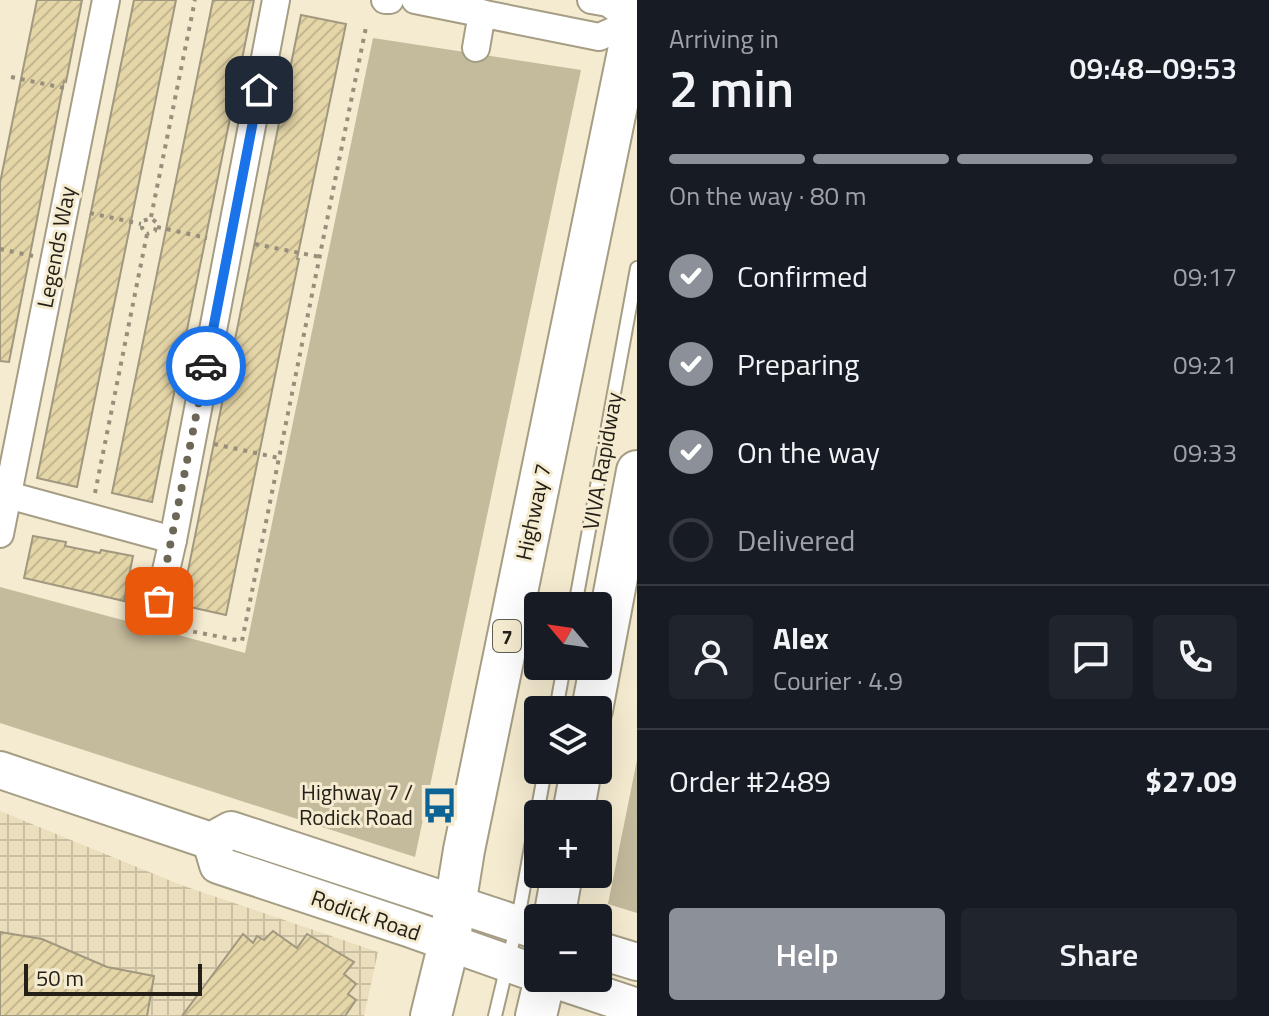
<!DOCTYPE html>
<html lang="en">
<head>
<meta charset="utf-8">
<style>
	body { margin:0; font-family:"Titillium Web",sans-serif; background:#20242c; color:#f1f3f6; height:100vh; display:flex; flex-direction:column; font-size:30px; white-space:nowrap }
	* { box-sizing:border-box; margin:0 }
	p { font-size:26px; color:#9ea1a6 }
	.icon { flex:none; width:44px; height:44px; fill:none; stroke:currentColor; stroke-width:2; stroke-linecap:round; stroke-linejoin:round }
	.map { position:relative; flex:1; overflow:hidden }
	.panel { display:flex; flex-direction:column; background:#171b24; width:632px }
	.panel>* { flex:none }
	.needle { width:52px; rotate:299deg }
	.fabs { position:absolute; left:524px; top:592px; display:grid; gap:16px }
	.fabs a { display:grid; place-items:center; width:88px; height:88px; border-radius:8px; background:#171b24; box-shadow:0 8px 32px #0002; font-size:40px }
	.scale { position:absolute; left:24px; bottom:20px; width:178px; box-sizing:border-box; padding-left:8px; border:4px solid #242017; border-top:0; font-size:22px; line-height:28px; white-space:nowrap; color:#242017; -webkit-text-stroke:6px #f4ebd0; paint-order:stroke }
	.pin { position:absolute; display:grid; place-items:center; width:68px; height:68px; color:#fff; margin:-34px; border-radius:16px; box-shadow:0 4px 12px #0006 }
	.courier { position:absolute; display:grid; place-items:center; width:80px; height:80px; margin:-40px; border:6px solid #1a73e8; border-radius:50%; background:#fff; color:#222; box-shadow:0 2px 10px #0007 }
	.overview em { font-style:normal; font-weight:600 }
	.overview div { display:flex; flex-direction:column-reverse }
	.overview { display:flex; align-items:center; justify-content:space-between; height:136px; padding:0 32px }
	h1 { font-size:52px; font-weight:600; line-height:60px }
	.bar { display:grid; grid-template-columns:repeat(4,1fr); gap:12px 8px; align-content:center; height:96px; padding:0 32px }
	.bar i { height:10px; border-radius:6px; background:#363941 }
	.bar .selected { background:#8c9099 }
	.bar p { grid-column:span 4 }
	.line { display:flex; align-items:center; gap:20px; padding:0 32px; border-top:2px solid #363941 }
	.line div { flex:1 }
	.round { display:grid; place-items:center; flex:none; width:84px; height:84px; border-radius:8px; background:#20242c }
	ol { padding:0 32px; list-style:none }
	li { display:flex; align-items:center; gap:24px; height:88px }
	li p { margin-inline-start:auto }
	li .icon { padding:8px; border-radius:50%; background:#8c9099; color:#fff; stroke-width:4 }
	li:last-child { color:#9ea1a6 }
	li i { width:44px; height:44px; border:4px solid #363941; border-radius:50% }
	.cta { display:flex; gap:16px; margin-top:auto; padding:16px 32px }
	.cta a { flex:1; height:92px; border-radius:8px; background:#8c9099; color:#fff; font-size:32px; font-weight:600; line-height:92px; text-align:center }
	.cta a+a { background:#20242c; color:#f1f3f6 }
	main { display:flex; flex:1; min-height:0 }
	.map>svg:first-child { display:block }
	.industrial { fill:url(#industrial-grid) }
	.green { fill:#c4ba9c }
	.building { fill:url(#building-hatch); stroke:#a0987f; stroke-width:2 }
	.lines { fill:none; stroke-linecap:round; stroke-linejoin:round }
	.lane-casing { stroke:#a59d84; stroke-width:16 }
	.street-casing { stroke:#a59d84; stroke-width:30 }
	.secondary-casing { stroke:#a59d84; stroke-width:40 }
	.primary-casing { stroke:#a59d84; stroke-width:44 }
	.path { stroke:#968f7c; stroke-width:4; stroke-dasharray:4 6; stroke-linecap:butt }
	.lane { stroke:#fff; stroke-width:12 }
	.street { stroke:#fff; stroke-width:26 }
	.secondary { stroke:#fff; stroke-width:36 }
	.primary { stroke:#fff; stroke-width:40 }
	.done { stroke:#6d6758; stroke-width:8; stroke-dasharray:0 14.4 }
	.route { stroke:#1a73e8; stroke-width:10 }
	.labels { text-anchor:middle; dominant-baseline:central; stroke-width:6; stroke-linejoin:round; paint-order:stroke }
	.shield { fill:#f4ebd0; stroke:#625d4e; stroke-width:2 }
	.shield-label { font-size:20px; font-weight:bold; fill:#242017 }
	.street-label { font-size:22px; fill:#242017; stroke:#f4ebd0 }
	.poi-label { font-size:22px; fill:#242017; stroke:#f4ebd0; text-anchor:end }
</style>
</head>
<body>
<main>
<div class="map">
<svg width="637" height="1016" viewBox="0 0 637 1016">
	<defs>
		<pattern id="industrial-grid" width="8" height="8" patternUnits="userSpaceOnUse" patternTransform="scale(2)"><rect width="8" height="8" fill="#eadebc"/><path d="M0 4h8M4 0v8" fill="none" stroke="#c9bea1"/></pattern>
		<pattern id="building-hatch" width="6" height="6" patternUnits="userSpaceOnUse" patternTransform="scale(2)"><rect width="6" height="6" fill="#e5d6a8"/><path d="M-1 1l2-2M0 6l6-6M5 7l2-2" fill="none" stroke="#c4b790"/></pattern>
	</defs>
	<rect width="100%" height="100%" fill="#f4ebd0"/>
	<polygon class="industrial" points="0,811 181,885 378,952 364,1016 0,1016"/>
	<g class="green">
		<polygon points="373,38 581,70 415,857 0,723 0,587 245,653"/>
		<polygon points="637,760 637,913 608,904"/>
	</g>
	<g class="building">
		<polygon points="37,0 82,0 66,82 64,81 9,362 0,361 0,183"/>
		<polygon points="134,0 176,0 77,487 37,478"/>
		<polygon points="213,0 254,0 152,502 112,493"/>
		<polygon points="301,15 346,24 297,259 299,259 226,615 181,605"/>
		<polygon points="33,536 66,542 65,546 100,553 101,550 133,556 124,601 24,578"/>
		<polygon points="273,931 297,948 307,934 354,962 344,974 356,984 348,994 356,1000 345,1016 182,1016 243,934 253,943 257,936 264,940"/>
		<polygon points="0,932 42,939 107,967 154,976 147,1016 0,1016"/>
	</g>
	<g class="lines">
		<defs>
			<g id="lane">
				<polyline points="575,606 637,268"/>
				<polyline points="556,710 564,666"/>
				<polyline points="495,1016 517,924 545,770"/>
			</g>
			<g id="street">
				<polyline points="385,0 390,0"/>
				<polyline points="415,0 599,37 634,22"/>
				<polyline points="591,0 608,3 634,22"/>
				<polyline points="476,48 482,13"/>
				<polyline points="8,495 173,540"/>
				<polyline points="0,534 106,0"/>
				<polyline points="159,601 173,540 276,0"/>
			</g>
			<g id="secondary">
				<polyline points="0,770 211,841 231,830 538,931"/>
				<polyline points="211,841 218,865 408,928 538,974"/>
				<polyline points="598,950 637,962"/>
				<polyline points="550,978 637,1007"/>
			</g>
			<g id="primary">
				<polyline points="592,710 637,471"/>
				<polyline points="573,814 581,770"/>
				<polyline points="554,918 562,874"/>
				<polyline points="431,1016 449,943 464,850 637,8"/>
				<polyline points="536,1016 545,978"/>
			</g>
		</defs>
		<use href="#lane" class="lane-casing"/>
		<use href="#street" class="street-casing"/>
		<use href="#secondary" class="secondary-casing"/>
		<use href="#primary" class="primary-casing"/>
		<g class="path">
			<polyline points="11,77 64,88"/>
			<polyline points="90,213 141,224"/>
			<polyline points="151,217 195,0"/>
			<polyline points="157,227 207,238"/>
			<polyline points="255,244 320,257"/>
			<polyline points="0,249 33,256"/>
			<polyline points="214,444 279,458"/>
			<polyline points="95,493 147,234 142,228 143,221 151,218 157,223 155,231 147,234"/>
			<polyline points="167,622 169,627 242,641 366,27"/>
		</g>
		<use href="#lane" class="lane"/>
		<use href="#street" class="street"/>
		<use href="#secondary" class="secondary"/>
		<use href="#primary" class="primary"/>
	</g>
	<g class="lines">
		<polyline class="done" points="159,601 206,366"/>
		<polyline class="route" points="206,366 259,90"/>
	</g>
	<defs>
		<symbol id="bus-bare" viewBox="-9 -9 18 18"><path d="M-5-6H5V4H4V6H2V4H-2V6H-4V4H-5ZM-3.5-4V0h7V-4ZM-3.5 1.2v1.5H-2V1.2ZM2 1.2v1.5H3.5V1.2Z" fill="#0d6394" stroke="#f4ebd0" stroke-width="2.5" paint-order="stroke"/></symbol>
	</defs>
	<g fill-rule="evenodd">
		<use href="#bus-bare" x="414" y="780" width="51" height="51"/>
	</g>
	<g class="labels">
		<rect class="shield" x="493" y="620" width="28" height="32" rx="6"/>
		<g class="shield-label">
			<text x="507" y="636">7</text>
		</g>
		<g class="street-label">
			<text transform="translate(56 247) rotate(-79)">Legends Way</text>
			<text transform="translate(602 461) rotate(-80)">VIVA Rapidway</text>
			<text transform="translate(533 512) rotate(-78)">Highway 7</text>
			<text transform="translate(366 915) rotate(19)">Rodick Road</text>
		</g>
		<g class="poi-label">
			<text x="413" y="792">Highway 7 /<tspan x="413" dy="25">Rodick Road</tspan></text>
		</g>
	</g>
</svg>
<div class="fabs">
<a><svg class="needle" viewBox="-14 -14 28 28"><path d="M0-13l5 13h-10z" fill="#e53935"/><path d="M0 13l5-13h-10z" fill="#9ea1a6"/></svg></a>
<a><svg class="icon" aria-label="layers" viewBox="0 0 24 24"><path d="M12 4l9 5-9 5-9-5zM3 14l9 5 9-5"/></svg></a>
<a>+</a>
<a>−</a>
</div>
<div class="scale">50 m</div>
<div class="pin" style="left:159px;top:601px;background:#ea580c"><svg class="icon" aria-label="bag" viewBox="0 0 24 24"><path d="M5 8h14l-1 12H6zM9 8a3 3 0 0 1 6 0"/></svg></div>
<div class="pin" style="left:259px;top:90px;background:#1f2937"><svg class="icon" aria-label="home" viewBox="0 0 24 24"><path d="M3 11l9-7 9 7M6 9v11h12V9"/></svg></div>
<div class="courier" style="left:206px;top:366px"><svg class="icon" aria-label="car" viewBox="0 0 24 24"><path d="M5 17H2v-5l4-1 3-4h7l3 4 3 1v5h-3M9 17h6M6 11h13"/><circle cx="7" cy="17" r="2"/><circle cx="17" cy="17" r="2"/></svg></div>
</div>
<section class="panel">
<div class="overview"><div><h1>2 min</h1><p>Arriving in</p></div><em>09:48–09:53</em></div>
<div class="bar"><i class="selected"></i><i class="selected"></i><i class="selected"></i><i></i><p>On the way · 80 m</p></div>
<ol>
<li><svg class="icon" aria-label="check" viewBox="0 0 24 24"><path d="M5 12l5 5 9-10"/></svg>Confirmed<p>09:17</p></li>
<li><svg class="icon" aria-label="check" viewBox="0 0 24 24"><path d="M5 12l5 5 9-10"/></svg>Preparing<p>09:21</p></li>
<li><svg class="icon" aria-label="check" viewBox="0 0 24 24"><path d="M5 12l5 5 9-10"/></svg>On the way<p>09:33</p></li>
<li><i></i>Delivered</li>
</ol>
<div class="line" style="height:144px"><a class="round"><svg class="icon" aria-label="person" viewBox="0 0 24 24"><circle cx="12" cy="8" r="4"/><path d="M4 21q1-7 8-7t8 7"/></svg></a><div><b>Alex</b><p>Courier · 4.9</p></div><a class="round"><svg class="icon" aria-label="chat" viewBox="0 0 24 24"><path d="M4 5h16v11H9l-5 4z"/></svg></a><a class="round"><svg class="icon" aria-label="phone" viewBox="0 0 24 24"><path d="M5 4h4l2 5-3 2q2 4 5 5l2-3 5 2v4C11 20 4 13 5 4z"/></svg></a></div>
<div class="line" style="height:104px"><div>Order #2489</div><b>$27.09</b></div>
<div class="cta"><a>Help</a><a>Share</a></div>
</section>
</main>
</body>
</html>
